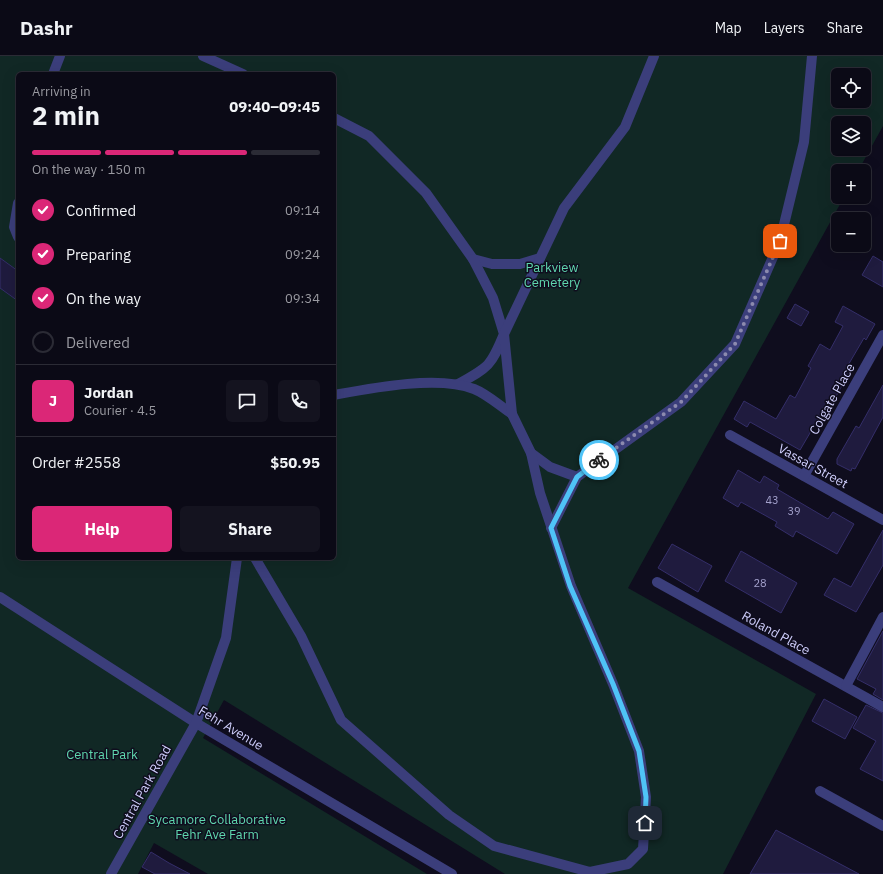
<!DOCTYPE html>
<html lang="en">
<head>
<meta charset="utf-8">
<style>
	body { margin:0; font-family:"IBM Plex Sans",sans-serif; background:#14131f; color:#f1f3f6; height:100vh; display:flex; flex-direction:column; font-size:15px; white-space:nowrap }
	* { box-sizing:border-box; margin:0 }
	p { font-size:13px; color:#9a9aa1 }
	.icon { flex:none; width:22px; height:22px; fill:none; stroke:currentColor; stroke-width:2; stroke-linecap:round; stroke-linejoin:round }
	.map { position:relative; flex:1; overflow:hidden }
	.sheet { position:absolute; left:16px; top:16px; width:320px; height:488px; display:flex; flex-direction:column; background:#0b0a16; border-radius:6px; box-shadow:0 4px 16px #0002,0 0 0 1px #2b2b35 }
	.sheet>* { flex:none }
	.controls { position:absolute; left:831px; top:12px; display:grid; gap:8px }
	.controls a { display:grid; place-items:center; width:40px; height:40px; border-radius:6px; background:#0b0a16; box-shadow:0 4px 16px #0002,0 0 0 1px #2b2b35; font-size:20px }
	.pin { position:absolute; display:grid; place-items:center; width:34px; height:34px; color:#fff; margin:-17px; border-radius:8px; box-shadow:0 2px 6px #0006 }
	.courier { position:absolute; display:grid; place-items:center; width:40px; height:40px; margin:-20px; border:3px solid #4fc3f7; border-radius:50%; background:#fff; color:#222; box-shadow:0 1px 5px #0007 }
	.head em { font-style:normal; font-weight:800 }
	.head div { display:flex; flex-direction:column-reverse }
	.head { display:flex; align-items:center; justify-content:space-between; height:68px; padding:0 16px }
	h1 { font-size:26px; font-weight:800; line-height:30px }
	.bar { display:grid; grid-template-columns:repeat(4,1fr); gap:6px 4px; align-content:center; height:48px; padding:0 16px }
	.bar i { height:5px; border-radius:3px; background:#2b2b35 }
	.bar .selected { background:#db2777 }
	.bar p { grid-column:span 4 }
	.line { display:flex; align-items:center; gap:10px; padding:0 16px; border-top:1px solid #2b2b35 }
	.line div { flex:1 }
	.round { display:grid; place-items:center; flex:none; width:42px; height:42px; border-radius:6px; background:#14131f }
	ol { padding:0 16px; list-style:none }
	li { display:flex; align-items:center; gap:12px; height:44px }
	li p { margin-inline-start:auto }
	li .icon { padding:4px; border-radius:50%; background:#db2777; color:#fff; stroke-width:4 }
	li:last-child { color:#9a9aa1 }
	li i { width:22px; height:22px; border:2px solid #2b2b35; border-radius:50% }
	.cta { display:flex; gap:8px; margin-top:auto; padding:8px 16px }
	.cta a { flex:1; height:46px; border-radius:6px; background:#db2777; color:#fff; font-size:16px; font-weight:800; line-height:46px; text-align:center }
	.cta a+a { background:#14131f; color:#f1f3f6 }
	header { display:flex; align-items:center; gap:24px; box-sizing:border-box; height:56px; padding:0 20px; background:#0b0a16; border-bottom:1px solid #2b2b35 }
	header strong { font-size:19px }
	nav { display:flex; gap:22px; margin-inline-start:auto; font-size:14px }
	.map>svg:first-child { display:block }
	.green { fill:#112825; fill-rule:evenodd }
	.building { fill:#1f1b3e; stroke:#342e69 }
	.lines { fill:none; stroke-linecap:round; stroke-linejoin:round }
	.minor { stroke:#3b3e7b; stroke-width:10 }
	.done { stroke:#8c8aae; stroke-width:4; stroke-dasharray:0 7.2 }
	.route { stroke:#4fc3f7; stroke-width:5 }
	.labels { text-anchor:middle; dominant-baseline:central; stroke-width:3; stroke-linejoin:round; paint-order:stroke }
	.number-label { font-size:11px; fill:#a3a1cc }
	.park-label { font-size:13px; fill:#5fd7ae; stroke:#0f0d1e }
	.street-label { font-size:13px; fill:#cfcefc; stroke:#0f0d1e }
</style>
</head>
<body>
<header>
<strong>Dashr</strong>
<nav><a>Map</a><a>Layers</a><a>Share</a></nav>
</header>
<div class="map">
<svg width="883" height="818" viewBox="0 0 883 818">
	<rect width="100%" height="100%" fill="#0f0d1e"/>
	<path class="green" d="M 0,0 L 883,0 L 883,70 L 858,115 L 838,115 L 838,141 L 844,141 L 628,532 L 816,638 L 723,818 L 505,818 L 224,644 L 203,682 L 427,818 L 208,818 L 154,787 L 138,818 L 0,818 ZM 18,18 L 334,18 L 334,502 L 18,502 ZM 838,19 L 864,19 L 864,45 L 838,45 ZM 838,67 L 864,67 L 864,93 L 838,93 Z"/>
	<g class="building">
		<polygon points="873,200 883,206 883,231 862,219"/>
		<polygon points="0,202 18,215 18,245 0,232"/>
		<polygon points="795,248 809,256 801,270 787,262"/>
		<polygon points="843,250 875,268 866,284 864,282 847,311 851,313 828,355 824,353 800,394 750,366 747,371 734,363 744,345 776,363 790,339 795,342 811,312 808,310 820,288 830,294 843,270 835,266"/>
		<polygon points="883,329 883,361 855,413 852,412 851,415 837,408 837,403 856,370 859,372"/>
		<polygon points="738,414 760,427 764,420 779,429 777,433 828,463 833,456 854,468 837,498 796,475 793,481 775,470 777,466 741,446 738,451 723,442"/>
		<polygon points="883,474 883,509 856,556 824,539 834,522 851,531"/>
		<polygon points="672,488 712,510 698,536 658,512"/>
		<polygon points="741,495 797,527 781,557 725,525"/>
		<polygon points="883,575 883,644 873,638 876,633 857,623"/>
		<polygon points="824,643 857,661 845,683 812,665"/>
		<polygon points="866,649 883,657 883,725 860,713 876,685 853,672"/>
		<polygon points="776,774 859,818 750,818"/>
		<polygon points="151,796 169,807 190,818 155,818 142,811"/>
	</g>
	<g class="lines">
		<g class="minor">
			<polyline points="203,0 243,18"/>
			<polyline points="53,18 60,0"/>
			<polyline points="334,62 369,80 426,137 473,203 492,208 520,208 540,202"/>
			<polyline points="18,147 14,171 18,181"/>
			<path d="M 458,328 C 489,311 491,310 504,278 L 493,242 L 473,203"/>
			<path d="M 334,339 C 372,332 438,319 474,333 C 487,338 500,350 512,358"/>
			<polyline points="730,379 883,464"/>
			<polyline points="804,420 883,279"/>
			<polyline points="577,421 550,411 531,397 512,358 504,278 564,152 625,71 654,0"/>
			<polyline points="551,472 577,421 681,346 735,288 780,185 804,86 812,0"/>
			<polyline points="255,502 301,580 341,664 449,759 494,790 590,816 628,808 643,793 646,741 639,695 613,628 571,530 540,437 531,397"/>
			<polyline points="657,526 883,651"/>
			<polyline points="0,541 196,667 452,818"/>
			<polyline points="846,630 883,561"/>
			<polyline points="820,735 883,770"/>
			<polyline points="111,818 196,667 226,582 237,502"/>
		</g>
	</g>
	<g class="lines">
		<polyline class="done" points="599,404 681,346 735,288 780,185"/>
		<polyline class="route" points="599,404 577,421 551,472 570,530 613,628 639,695 646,741 645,767"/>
	</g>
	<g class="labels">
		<g class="number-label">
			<text x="772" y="444">43</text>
			<text x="794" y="455">39</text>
			<text x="760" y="527">28</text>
		</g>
		<g class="park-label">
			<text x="552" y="211">Parkview<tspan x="552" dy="15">Cemetery</tspan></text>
			<text x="102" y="698">Central Park</text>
			<text x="217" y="763">Sycamore Collaborative<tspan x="217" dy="15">Fehr Ave Farm</tspan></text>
		</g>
		<g class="street-label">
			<text transform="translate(832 343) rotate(-61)">Colgate Place</text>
			<text transform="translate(813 410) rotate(29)">Vassar Street</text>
			<text transform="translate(776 577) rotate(29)">Roland Place</text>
			<text transform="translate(231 672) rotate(31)">Fehr Avenue</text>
			<text transform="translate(142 736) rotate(-61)">Central Park Road</text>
		</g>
	</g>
</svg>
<div class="controls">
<a><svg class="icon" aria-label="locate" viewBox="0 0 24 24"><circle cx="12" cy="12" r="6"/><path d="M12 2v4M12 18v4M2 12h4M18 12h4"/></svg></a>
<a><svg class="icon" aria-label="layers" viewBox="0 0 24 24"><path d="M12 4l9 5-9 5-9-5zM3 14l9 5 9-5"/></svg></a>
<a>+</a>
<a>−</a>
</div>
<div class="pin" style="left:780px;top:185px;background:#ea580c"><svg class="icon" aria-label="bag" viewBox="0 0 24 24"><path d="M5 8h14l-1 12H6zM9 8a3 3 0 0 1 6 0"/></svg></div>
<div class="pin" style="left:645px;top:767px;background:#1f2937"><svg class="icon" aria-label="home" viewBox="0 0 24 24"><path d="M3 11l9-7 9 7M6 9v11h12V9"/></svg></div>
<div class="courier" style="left:599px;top:404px"><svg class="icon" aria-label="bike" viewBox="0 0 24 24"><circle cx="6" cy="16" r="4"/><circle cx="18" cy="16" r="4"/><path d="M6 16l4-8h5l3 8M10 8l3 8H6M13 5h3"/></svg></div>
<section class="sheet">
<div class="head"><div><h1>2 min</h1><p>Arriving in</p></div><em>09:40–09:45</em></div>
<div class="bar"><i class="selected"></i><i class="selected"></i><i class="selected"></i><i></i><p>On the way · 150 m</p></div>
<ol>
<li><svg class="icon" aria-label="check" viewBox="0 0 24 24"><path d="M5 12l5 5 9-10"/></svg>Confirmed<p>09:14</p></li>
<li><svg class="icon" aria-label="check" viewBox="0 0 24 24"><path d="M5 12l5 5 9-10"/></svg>Preparing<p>09:24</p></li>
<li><svg class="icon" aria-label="check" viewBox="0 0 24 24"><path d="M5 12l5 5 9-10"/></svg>On the way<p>09:34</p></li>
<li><i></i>Delivered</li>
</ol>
<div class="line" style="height:72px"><b class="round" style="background:#db2777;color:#fff">J</b><div><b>Jordan</b><p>Courier · 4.5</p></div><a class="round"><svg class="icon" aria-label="chat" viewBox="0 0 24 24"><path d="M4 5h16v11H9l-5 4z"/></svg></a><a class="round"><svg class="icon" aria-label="phone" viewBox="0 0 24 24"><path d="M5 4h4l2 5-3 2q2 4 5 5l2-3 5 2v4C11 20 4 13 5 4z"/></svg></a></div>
<div class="line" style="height:52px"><div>Order #2558</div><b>$50.95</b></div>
<div class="cta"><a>Help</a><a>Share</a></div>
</section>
</div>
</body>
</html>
